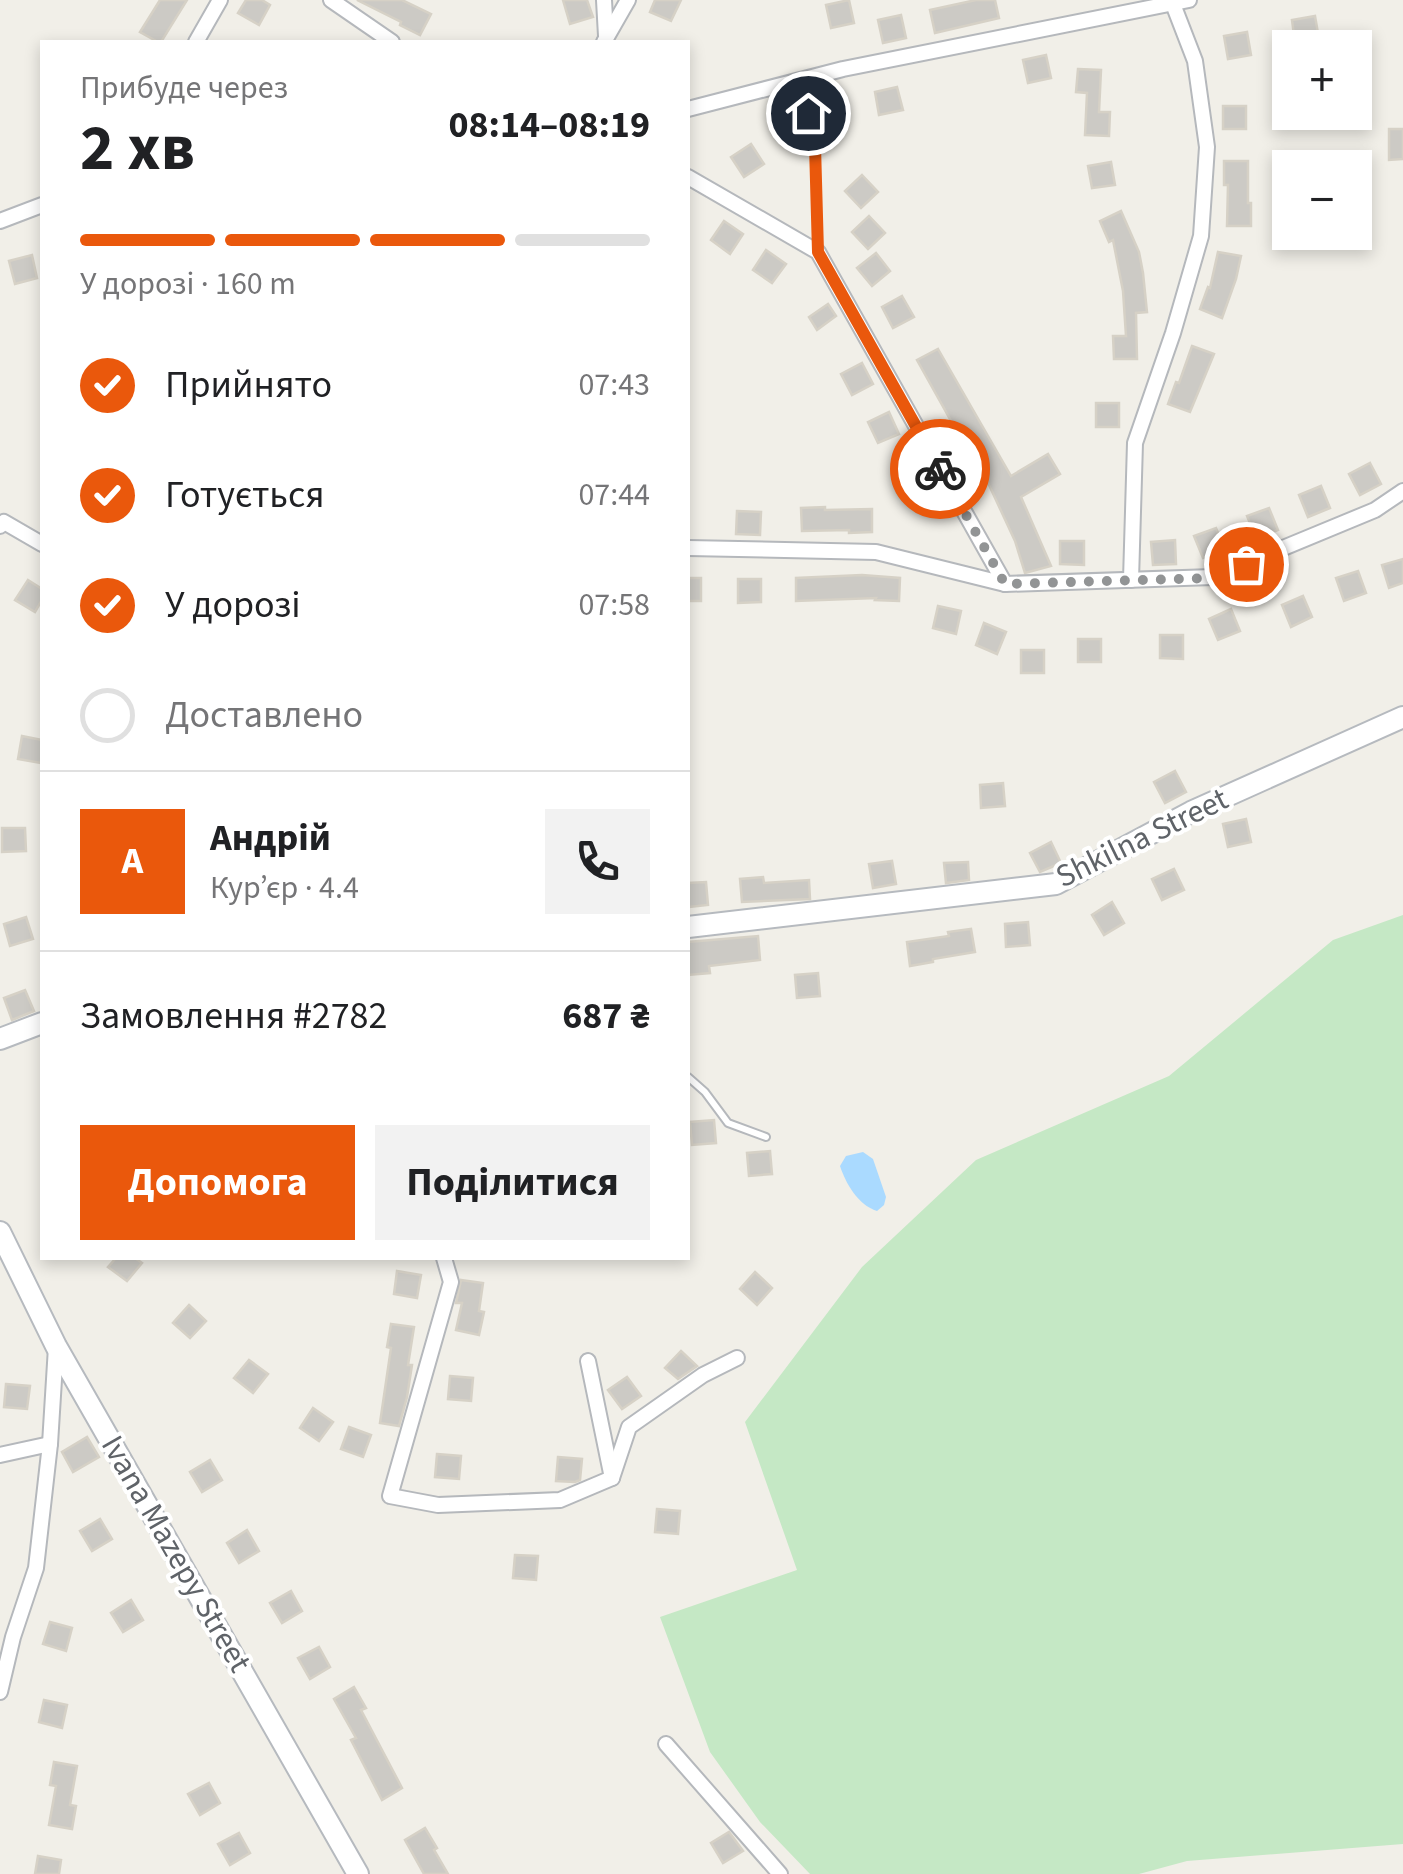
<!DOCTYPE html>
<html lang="uk">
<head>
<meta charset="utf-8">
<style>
	body { margin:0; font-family:"Source Sans 3",sans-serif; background:#f2f2f2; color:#202124; height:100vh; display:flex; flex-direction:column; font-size:38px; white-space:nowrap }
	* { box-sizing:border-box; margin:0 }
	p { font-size:32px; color:#757577 }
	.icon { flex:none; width:55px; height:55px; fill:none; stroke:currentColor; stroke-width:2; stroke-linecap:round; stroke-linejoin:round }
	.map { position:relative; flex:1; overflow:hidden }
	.panel { position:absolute; left:40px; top:40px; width:650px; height:1220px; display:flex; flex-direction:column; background:#fff; border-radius:0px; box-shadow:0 5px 15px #0003 }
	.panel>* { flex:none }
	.buttons { position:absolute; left:1272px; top:30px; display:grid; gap:20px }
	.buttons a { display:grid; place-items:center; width:100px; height:100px; border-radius:0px; background:#fff; box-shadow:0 5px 15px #0003; font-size:50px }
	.pin { position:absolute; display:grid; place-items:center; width:85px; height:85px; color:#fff; margin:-42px; border:5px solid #fff; border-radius:50%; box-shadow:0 2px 10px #0007 }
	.courier { position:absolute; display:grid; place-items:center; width:100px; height:100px; margin:-50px; border:8px solid #ea580c; border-radius:50%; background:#fff; color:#222; box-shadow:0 2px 12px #0007 }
	.headline em { font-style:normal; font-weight:700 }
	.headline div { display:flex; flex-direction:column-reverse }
	.headline { display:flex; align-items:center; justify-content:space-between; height:170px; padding:0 40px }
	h1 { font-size:65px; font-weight:700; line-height:75px }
	.bar { display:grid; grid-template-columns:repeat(4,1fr); gap:15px 10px; align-content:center; height:120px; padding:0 40px }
	.bar i { height:12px; border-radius:8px; background:#e0e0e0 }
	.bar .active { background:#ea580c }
	.bar p { grid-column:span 4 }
	.line { display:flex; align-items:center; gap:25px; padding:0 40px; border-top:2px solid #e0e0e0 }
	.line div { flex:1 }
	.round { display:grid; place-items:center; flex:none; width:105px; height:105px; border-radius:0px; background:#f2f2f2 }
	ol { padding:0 40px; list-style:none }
	li { display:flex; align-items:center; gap:30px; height:110px }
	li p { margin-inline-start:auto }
	li .icon { padding:10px; border-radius:50%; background:#ea580c; color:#fff; stroke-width:4 }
	li:last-child { color:#757577 }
	li i { width:55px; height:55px; border:5px solid #e0e0e0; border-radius:50% }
	.cta { display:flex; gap:20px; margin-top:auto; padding:20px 40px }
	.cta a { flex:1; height:115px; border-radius:0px; background:#ea580c; color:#fff; font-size:40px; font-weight:700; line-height:115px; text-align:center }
	.cta a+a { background:#f2f2f2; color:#202124 }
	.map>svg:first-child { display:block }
	.green { fill:#c5e8c5 }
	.water { fill:#aadaff }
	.building { fill:#cccac5; stroke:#d6d1c6; stroke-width:2.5 }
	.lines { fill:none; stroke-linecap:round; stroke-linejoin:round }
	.lane-casing { stroke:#b5b8bc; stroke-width:10 }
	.street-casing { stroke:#b5b8bc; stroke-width:18 }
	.secondary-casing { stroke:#b6babf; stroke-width:24 }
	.lane { stroke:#fff; stroke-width:6 }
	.street { stroke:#fff; stroke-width:14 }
	.secondary { stroke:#fff; stroke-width:20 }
	.done { stroke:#929495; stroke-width:10; stroke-dasharray:0 18 }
	.route { stroke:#ea580c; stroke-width:12 }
	.labels { text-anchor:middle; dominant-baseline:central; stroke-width:8; stroke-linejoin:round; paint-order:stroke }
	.street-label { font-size:32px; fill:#5f6368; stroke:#fff }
</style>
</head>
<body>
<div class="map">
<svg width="1403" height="1874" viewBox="0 0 1403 1874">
	<rect width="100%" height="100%" fill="#f1efe8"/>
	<polygon class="green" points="1403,915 1403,1844 1187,1861 1139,1874 810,1874 760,1822 710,1752 660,1617 797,1570 745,1422 862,1267 976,1160 1169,1076 1333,940"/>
	<path class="water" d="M 863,1152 L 873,1159 L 886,1197 L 884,1205 L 877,1211 C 858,1205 846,1184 840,1166 L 846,1156 Z"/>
	<g class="building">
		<polygon points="160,0 187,0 161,42 158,42 140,32"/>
		<polygon points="246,0 262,0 270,5 259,25 238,13"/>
		<polygon points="357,0 402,0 431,14 420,35 400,25 401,22"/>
		<polygon points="563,0 587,0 593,17 570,24"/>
		<polygon points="655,0 681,0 671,21 650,12"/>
		<polygon points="849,0 854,23 831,28 826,5"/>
		<polygon points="976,0 995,0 999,18 935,33 930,10"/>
		<polygon points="901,15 906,38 883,43 878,20"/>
		<polygon points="1315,16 1319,39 1295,43 1292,20"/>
		<polygon points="1247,32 1251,55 1228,59 1224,36"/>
		<polygon points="1046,55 1051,78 1028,83 1023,60"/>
		<polygon points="1078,69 1101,70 1099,112 1110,112 1109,136 1085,135 1087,93 1076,92"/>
		<polygon points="897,87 903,110 879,115 875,92"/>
		<rect x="1223" y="106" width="23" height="23"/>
		<polygon points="1389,129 1403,129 1403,159 1389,160"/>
		<polygon points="751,144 764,164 744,177 731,157"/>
		<polygon points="1224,161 1248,161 1248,203 1251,203 1251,226 1227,226 1228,185 1224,185"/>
		<polygon points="1111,162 1115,185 1092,188 1088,166"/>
		<polygon points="862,175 878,192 861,208 845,191"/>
		<polygon points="1121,211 1139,252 1143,273 1147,312 1136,313 1137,359 1114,359 1113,336 1126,336 1123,291 1113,240 1109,242 1100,221"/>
		<polygon points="869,216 885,233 868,249 852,232"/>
		<polygon points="724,221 743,234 730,254 711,240"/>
		<polygon points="766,250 786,264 772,283 753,270"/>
		<polygon points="1218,252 1241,256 1236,279 1222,318 1200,309 1208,287 1210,288"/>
		<polygon points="876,253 890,271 872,286 857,268"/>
		<polygon points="32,255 37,278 15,284 9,261"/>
		<polygon points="902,296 914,317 893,328 882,307"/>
		<polygon points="828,304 836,316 817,330 809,317"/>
		<polygon points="1192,346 1214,354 1190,412 1168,404 1176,382 1179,383"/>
		<polygon points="938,349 1011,476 1048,454 1060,474 1021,497 1051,566 1025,573 1015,541 983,472 950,419 917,360"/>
		<polygon points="862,363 873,384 852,395 841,374"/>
		<rect x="1096" y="403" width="23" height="24"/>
		<polygon points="889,412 899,434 878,443 868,422"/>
		<polygon points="1370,463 1381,484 1360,495 1349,474"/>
		<polygon points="928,478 938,500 916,509 907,488"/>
		<polygon points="1321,486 1330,508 1308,517 1299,495"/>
		<polygon points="825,507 825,510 872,509 872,532 849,533 849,530 802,531 801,508"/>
		<polygon points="1269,508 1278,530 1256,538 1247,516"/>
		<polygon points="737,511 761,512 760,535 736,534"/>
		<polygon points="1216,528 1225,550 1203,558 1194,536"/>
		<polygon points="1175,540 1176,564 1153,565 1151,542"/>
		<polygon points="1060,541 1084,541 1084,565 1060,564"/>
		<polygon points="1403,559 1403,583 1389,588 1382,565"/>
		<polygon points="1358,571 1366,593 1344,601 1336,578"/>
		<polygon points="862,575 900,578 899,601 875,600 876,598 796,601 796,578"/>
		<rect x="688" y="578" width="13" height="23"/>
		<polygon points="738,579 761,579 761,602 738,603"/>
		<polygon points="28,580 42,589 42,600 35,612 15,600"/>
		<polygon points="1303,596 1312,617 1291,627 1282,605"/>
		<polygon points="938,606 961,611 956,634 933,628"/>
		<polygon points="1231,609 1240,631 1218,640 1209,619"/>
		<polygon points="984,623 1006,632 997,654 976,645"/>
		<polygon points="1160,635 1183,635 1183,659 1160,658"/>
		<rect x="1078" y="639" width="23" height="23"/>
		<rect x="1021" y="650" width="23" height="23"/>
		<polygon points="22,736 42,740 41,763 18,759"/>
		<polygon points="1175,771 1186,792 1165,803 1154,782"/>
		<polygon points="1003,783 1005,806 981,808 980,785"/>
		<polygon points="1246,819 1251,842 1228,847 1223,824"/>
		<polygon points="2,828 25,828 26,851 2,852"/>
		<polygon points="1051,842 1061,863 1040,872 1030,853"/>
		<polygon points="892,861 896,884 873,888 869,864"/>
		<polygon points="968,862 969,880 946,883 944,863"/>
		<polygon points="1174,869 1184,890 1162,900 1152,879"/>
		<polygon points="763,877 764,883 809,880 810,899 742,902 740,879"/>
		<polygon points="706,882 708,905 688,907 688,883"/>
		<polygon points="1112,902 1124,923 1104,935 1092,915"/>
		<polygon points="26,917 33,939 10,946 4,924"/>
		<polygon points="1028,922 1030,945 1006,947 1005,924"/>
		<polygon points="971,929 975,952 933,959 933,962 910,966 907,942 949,936 948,932"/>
		<polygon points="758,936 760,960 709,966 710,973 688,975 688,942"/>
		<polygon points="818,973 820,996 797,998 795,975"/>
		<polygon points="25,990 34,1011 12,1020 4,998"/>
		<polygon points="714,1120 716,1143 692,1145 690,1122"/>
		<polygon points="770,1151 772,1174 749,1176 747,1153"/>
		<polygon points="116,1258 135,1258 142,1263 127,1281 108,1267"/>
		<polygon points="397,1271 421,1275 417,1298 394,1294"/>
		<polygon points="755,1272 772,1288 757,1305 740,1289"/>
		<polygon points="461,1280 483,1283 479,1311 484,1312 479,1335 456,1330 462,1303 456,1303"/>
		<polygon points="189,1305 206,1321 190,1338 173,1323"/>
		<polygon points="391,1324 414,1327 408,1365 412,1365 407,1397 399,1426 380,1423 391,1348 387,1347"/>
		<polygon points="681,1351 697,1366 678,1379 665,1368"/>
		<polygon points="249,1360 268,1374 253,1393 234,1378"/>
		<polygon points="450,1376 473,1378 471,1401 448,1399"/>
		<polygon points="627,1377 641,1396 622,1409 608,1390"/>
		<polygon points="6,1384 30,1386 27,1409 4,1407"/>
		<polygon points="313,1408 333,1422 319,1441 300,1428"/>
		<polygon points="349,1427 371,1435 363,1457 341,1449"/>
		<polygon points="87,1437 99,1457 73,1472 62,1452"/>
		<polygon points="437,1454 461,1456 459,1479 435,1477"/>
		<polygon points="558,1457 582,1459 580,1480 575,1482 556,1481"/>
		<polygon points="210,1460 222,1480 202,1492 190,1472"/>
		<polygon points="657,1509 680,1511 678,1534 655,1532"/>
		<polygon points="100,1519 112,1539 92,1551 80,1531"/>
		<polygon points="247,1530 259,1551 239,1563 227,1543"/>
		<polygon points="515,1555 538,1556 536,1580 513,1578"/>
		<polygon points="291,1591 302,1611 282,1623 270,1603"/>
		<polygon points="131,1600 143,1620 123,1632 111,1613"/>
		<polygon points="50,1622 72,1628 66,1651 43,1644"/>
		<polygon points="319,1647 330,1667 310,1679 298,1658"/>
		<polygon points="354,1687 366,1708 361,1710 402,1788 382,1800 351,1740 356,1738 334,1699"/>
		<polygon points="44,1700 67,1705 62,1728 39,1722"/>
		<polygon points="54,1762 77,1766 70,1805 76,1806 72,1829 49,1825 56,1786 50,1785"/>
		<polygon points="209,1783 220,1803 200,1815 188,1794"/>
		<polygon points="425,1828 437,1848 434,1850 448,1874 424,1874 405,1840"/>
		<polygon points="729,1832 743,1851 723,1863 711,1843"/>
		<polygon points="239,1833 250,1853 230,1865 218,1844"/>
		<polygon points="38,1856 61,1860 59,1874 35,1874"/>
	</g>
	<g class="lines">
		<defs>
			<g id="lane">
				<polyline points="800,80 815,146 818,251"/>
				<polyline points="688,1077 705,1092 728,1123 766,1137"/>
			</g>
			<g id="street">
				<polyline points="331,0 392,42"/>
				<polyline points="604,0 606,36"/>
				<polyline points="196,42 220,0"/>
				<polyline points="604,42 628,0"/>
				<polyline points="688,109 843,69 1189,0"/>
				<polyline points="688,177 818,252 1005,584"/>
				<polyline points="0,221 42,205"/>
				<polyline points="0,526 4,522 42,544"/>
				<polyline points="688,548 876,552 1005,584 1213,577 1375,510 1403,491"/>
				<polyline points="1131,580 1135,443 1173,333 1201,236 1207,147 1195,61 1173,4"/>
				<polyline points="444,1258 451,1282 390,1496 438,1505 560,1500 612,1478 588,1361"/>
				<polyline points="0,1455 50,1444"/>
				<polyline points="612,1478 629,1427 703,1375 737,1358"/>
				<polyline points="0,1692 13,1637 36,1568 50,1444 56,1347"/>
				<polyline points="666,1744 780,1874"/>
			</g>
			<g id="secondary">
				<polyline points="688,927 1056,884 1191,812 1403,717"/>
				<polyline points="0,1039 42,1023"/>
				<polyline points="0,1232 56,1346 358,1874"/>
			</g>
		</defs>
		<use href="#lane" class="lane-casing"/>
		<use href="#street" class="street-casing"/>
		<use href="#secondary" class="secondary-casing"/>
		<use href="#lane" class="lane"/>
		<use href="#street" class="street"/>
		<use href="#secondary" class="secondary"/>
	</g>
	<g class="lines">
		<polyline class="done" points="940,469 1005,584 1213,578 1246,564"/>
		<polyline class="route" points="808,113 815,146 818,252 940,469"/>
	</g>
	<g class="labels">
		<g class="street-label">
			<text transform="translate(1142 838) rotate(-26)">Shkilna Street</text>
			<text transform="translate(176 1554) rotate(60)">Ivana Mazepy Street</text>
		</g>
	</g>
</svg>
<div class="buttons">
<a>+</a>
<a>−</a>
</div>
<div class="pin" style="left:1246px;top:564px;background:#ea580c"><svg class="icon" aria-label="bag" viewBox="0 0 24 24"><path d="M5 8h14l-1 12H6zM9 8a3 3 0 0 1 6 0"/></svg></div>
<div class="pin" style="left:808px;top:113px;background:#1f2937"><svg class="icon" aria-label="home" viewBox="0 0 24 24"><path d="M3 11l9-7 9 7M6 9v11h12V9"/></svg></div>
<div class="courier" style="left:940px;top:469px"><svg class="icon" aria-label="bike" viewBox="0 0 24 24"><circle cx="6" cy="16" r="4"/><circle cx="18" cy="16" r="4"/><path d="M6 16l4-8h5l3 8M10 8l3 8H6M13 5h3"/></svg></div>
<section class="panel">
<div class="headline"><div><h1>2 хв</h1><p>Прибуде через</p></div><em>08:14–08:19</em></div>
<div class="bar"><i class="active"></i><i class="active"></i><i class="active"></i><i></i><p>У дорозі · 160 m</p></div>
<ol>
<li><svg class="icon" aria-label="check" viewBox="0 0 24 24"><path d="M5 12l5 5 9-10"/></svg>Прийнято<p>07:43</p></li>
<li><svg class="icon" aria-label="check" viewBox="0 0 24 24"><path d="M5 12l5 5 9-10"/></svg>Готується<p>07:44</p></li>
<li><svg class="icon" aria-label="check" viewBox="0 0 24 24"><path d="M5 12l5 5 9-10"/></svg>У дорозі<p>07:58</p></li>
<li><i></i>Доставлено</li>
</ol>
<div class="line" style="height:180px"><b class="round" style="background:#ea580c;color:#fff">А</b><div><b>Андрій</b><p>Кур’єр · 4.4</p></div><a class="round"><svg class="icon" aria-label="phone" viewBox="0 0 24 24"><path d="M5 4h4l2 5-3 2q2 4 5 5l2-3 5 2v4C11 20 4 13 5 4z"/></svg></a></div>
<div class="line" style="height:130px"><div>Замовлення #2782</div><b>687 ₴</b></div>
<div class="cta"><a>Допомога</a><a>Поділитися</a></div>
</section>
</div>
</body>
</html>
